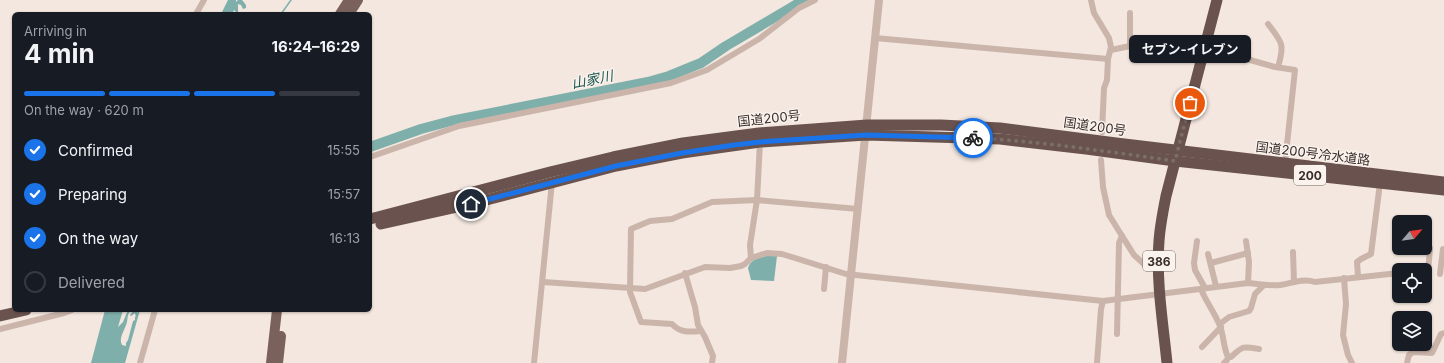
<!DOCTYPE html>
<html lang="en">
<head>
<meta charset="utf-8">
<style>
	body { margin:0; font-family:Inter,"Noto Sans JP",sans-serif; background:#20242c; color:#f1f3f6; height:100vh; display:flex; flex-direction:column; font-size:15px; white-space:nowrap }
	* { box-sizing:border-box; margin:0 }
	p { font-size:13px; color:#9ea1a6 }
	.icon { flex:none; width:22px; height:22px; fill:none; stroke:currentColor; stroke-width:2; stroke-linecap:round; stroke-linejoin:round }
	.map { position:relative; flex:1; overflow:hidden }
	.sheet { position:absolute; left:12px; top:12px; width:360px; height:300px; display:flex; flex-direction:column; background:#171b24; border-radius:6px; box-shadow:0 1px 3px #0004 }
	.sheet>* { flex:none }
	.needle { width:26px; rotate:61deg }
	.controls { position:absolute; left:1392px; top:215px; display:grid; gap:8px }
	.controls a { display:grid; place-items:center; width:40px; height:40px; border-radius:6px; background:#171b24; box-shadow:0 1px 3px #0004; font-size:20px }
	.pin { position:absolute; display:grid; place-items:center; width:34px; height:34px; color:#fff; margin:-17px; border:2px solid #fff; border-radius:50%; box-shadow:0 1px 4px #0007 }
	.courier { position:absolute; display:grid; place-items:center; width:40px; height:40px; margin:-20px; border:3px solid #1a73e8; border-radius:50%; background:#fff; color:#222; box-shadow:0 1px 5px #0007 }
	.bubble { position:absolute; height:28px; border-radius:6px; background:#171b24; box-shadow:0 1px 3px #0004; font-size:13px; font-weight:700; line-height:28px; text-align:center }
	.headline em { font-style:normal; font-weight:700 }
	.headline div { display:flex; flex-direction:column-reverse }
	.headline { display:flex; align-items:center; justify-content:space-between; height:68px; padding:0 12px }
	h1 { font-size:26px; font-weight:700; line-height:30px }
	.bar { display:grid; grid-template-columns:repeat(4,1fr); gap:6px 4px; align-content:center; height:48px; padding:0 12px }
	.bar i { height:5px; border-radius:3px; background:#363941 }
	.bar .selected { background:#1a73e8 }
	.bar p { grid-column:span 4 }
	ol { padding:0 12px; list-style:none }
	li { display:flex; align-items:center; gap:12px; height:44px }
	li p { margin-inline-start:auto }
	li .icon { padding:4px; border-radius:50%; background:#1a73e8; color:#fff; stroke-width:4 }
	li:last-child { color:#9ea1a6 }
	li i { width:22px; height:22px; border:2px solid #363941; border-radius:50% }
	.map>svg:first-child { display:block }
	.water { fill:#7fafaa }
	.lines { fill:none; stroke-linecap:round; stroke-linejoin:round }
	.stream { stroke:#7fafaa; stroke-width:1.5 }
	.river { stroke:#7fafaa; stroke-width:10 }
	.minor { stroke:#cbb5ab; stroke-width:6 }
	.tertiary { stroke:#cbb5ab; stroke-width:8 }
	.primary { stroke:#7a615c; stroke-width:10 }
	.trunk { stroke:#6a534f; stroke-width:11 }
	.done { stroke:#7a6e69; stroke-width:4; stroke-dasharray:0 7.2 }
	.route { stroke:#1a73e8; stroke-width:5 }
	.labels { text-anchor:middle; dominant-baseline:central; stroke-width:3; stroke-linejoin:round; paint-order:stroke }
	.shield { fill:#faf2ec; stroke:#736864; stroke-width:1 }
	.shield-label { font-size:12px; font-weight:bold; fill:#392d2a }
	.street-label { font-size:13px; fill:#392d2a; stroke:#faf2ec }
	.water-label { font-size:14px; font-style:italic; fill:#205a55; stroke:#faf2ec }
</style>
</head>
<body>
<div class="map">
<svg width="1444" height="363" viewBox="0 0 1444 363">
	<rect width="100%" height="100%" fill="#f3e7df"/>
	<g class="water">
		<polygon points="228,0 236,0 236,2 238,0 242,0 246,5 246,8 243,9 241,5 238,4 238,14 234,10 233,12 231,12 232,14 221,14"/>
		<path d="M 771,255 L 777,256 L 774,281 L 751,280 L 748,268 C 751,258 761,257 771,255 Z"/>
		<path d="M 105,310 L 123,310 L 118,327 L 123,322 L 128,310 L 131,310 C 127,315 128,317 127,322 C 125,330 118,338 122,345 L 126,346 L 126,343 L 128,340 L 133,321 L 135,320 L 135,316 L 136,317 L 135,313 L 131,316 L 130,315 L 134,310 L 137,310 L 137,314 L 138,310 L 140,310 L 125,363 L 91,363 Z"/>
	</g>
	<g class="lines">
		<polyline class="stream" points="281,14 291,0"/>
		<polyline class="river" points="370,147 421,129 451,121 648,82 669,76 701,63 726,46 804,0"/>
		<g class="minor">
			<polyline points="1091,0 1094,13 1109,38 1111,47 1108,59 1107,80 1104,88 1102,132"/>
			<polyline points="1130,13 1130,46"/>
			<polyline points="196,14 204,0"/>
			<path d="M 1268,24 C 1282,42 1285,44 1278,67"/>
			<polyline points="875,38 1108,59"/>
			<polyline points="1111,50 1130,46 1159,47 1185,44 1210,47 1242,56 1243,58 1275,67 1295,70 1285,163"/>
			<polyline points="370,157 459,126 671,83 707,70 759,39 799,8 815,0"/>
			<polyline points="1101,160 1103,187 1109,215 1134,255 1145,265 1159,270"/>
			<polyline points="1197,241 1194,263 1195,270 1205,288"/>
			<polyline points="1246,241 1249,262 1248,283"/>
			<polyline points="1293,252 1294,282"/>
			<polyline points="1208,254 1216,286"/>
			<polyline points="751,258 750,245 757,200 760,142"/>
			<polyline points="1211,263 1248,253"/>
			<polyline points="685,273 695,307 698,325 705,337 713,356 712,363"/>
			<polyline points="1428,273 1430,248"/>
			<polyline points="1440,274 1443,249"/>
			<polyline points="1358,276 1357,262 1361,259 1371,254 1380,183"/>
			<polyline points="1344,278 1346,304 1343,335 1348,355 1352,363"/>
			<path d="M 543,282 L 645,289 L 705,267 L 730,268 L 741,266 L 745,264 L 751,258 L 767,253 L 782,254 L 846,274 L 1103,301 L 1248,283 C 1258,284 1269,286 1280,285 C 1292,283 1303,278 1315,282 L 1399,273"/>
			<polyline points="824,289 826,267"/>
			<path d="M 1201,289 C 1206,302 1215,313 1220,326 C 1224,336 1223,347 1228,357 L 1227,360 L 1224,363"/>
			<polyline points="1220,324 1229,317 1249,311 1251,308 1255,294 1264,285"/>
			<polyline points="0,329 64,313 72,310"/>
			<path d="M 701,331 C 690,332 680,333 672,324 L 641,322 L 630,292 L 631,229 L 650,221 L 672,219 L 712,202 L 757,200 L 858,209"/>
			<polyline points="1117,334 1119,243 1122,236"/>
			<polyline points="1202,347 1221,327"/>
			<path d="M 1228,357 L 1231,357 C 1243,346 1242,346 1259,349"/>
			<polyline points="140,363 155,310"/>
			<polyline points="534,363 552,182"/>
			<polyline points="1097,363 1101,309 1103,301"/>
			<polyline points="1407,363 1409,355 1413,352 1432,353 1441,334 1444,333"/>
		</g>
		<polyline class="tertiary" points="842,363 879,0"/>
		<g class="primary">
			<polyline points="340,14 349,0"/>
			<polyline points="349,14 358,0"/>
			<polyline points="271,363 277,310"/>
			<polyline points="278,363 281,336"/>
		</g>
		<g class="trunk">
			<polyline points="370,219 550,172 613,157 683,143 759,133 867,125 941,125 1000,128 1116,143 1444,182"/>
			<polyline points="381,224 471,204 616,166 682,153 760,142 866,135 1000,139 1086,149 1175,161 1444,190"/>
			<polyline points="0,316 26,310"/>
			<path d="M 1167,363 C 1163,323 1156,282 1159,241 C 1160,226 1163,211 1166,196 L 1217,0"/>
		</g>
	</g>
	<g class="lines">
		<path class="done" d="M 973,138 C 1041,141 1108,152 1175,161 L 1190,103"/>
		<polyline class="route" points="471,204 616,166 682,153 734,145 760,142 866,135 973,138"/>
	</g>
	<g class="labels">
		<g class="shield">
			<rect x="1294" y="165" width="32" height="20" rx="3"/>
			<rect x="1143" y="251" width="32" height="20" rx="3"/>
		</g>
		<g class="shield-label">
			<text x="1310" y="175">200</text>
			<text x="1159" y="261">386</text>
		</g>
		<g class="street-label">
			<text transform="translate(769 118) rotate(-6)">国道200号</text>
			<text transform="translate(1095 126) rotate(8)">国道200号</text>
			<text transform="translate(1313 153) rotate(7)">国道200号冷水道路</text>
		</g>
		<g class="water-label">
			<text transform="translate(592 79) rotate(-11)">山家川</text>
		</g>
	</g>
</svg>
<div class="controls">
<a><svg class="needle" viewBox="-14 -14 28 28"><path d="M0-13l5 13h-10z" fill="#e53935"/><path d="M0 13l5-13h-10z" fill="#9ea1a6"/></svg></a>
<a><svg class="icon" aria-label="locate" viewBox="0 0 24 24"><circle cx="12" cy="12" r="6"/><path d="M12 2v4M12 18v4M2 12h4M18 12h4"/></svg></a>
<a><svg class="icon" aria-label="layers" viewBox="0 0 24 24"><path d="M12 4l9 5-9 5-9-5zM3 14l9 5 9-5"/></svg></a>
</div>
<div class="pin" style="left:1190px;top:103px;background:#ea580c"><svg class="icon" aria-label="bag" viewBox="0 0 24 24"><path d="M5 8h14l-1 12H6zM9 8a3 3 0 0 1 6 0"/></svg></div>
<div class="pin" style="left:471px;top:204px;background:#1f2937"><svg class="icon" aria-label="home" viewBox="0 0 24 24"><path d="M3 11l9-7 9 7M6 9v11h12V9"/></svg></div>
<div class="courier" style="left:973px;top:138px"><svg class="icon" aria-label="bike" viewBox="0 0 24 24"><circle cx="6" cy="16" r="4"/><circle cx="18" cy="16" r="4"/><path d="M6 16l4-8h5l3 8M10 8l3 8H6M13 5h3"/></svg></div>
<div class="bubble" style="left:1129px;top:35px;width:122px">セブン-イレブン</div>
<section class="sheet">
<div class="headline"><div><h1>4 min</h1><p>Arriving in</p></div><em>16:24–16:29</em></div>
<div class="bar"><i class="selected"></i><i class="selected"></i><i class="selected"></i><i></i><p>On the way · 620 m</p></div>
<ol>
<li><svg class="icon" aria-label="check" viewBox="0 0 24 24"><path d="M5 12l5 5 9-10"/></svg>Confirmed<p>15:55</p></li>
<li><svg class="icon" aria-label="check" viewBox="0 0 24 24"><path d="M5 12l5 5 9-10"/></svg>Preparing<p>15:57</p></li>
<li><svg class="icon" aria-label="check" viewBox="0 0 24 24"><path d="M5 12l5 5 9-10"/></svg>On the way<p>16:13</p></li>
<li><i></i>Delivered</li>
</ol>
</section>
</div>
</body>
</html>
